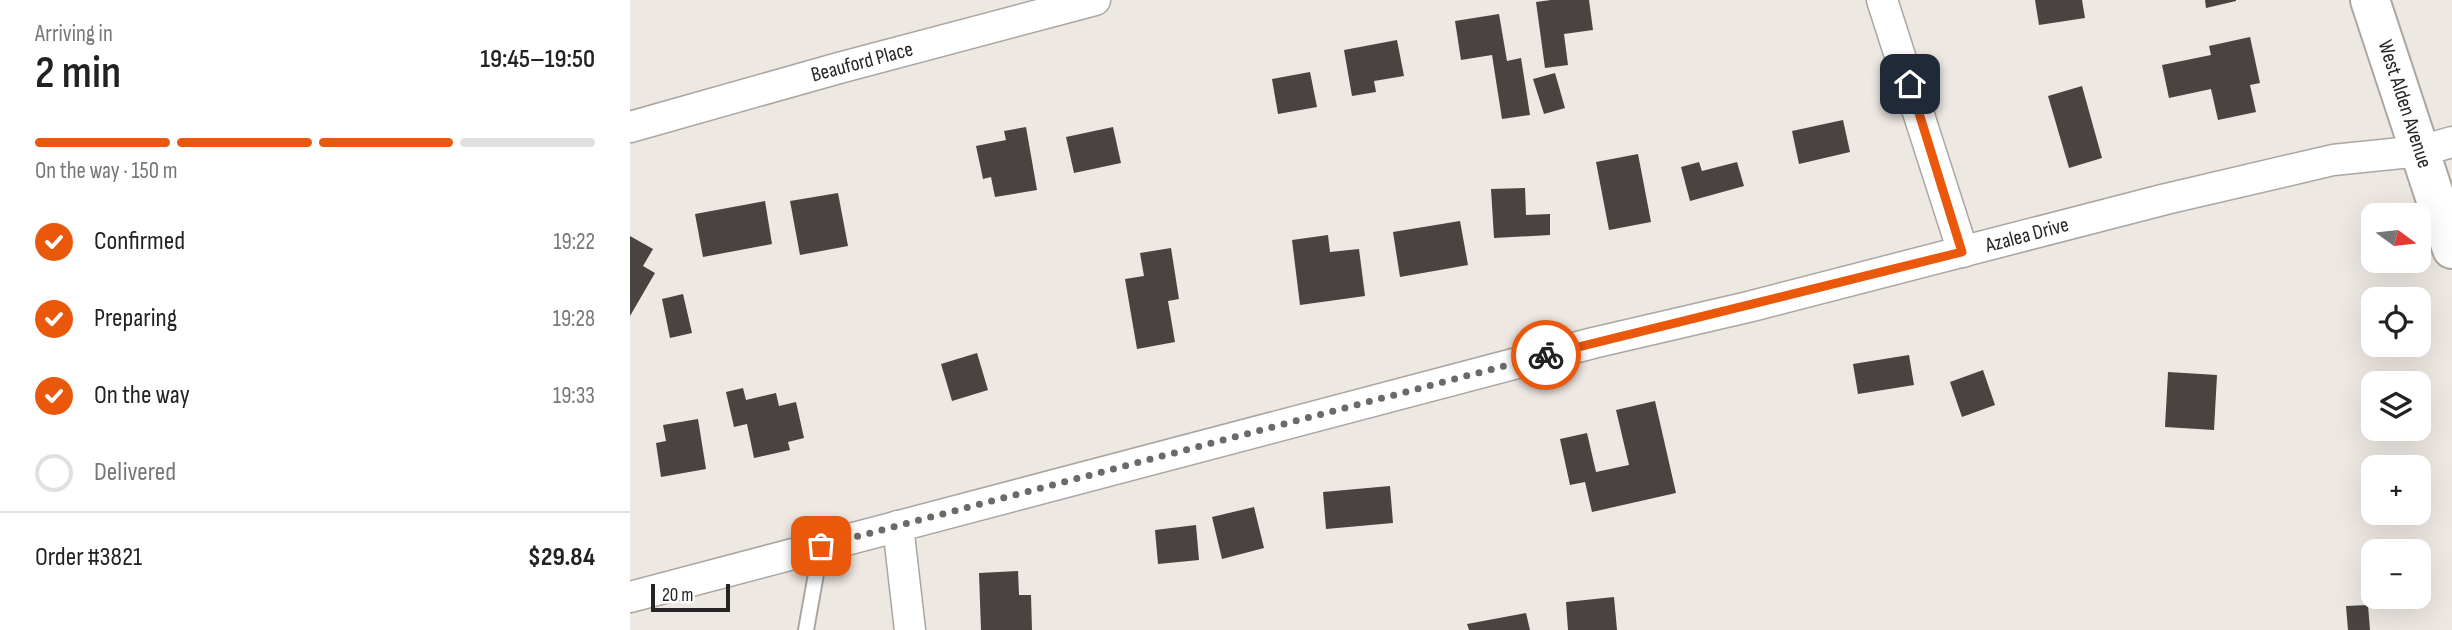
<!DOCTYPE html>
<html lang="en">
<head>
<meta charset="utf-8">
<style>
	body { margin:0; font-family:"Sofia Sans Condensed",sans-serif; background:#f6f6f6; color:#222; height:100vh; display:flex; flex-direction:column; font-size:26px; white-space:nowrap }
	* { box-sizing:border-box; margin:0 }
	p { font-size:23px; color:#767676 }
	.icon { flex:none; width:38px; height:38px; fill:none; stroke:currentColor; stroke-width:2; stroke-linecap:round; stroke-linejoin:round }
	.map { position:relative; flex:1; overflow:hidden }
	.details { display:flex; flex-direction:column; background:#fff; width:630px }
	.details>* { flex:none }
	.needle { width:46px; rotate:105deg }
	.buttons { position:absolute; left:1731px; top:203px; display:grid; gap:14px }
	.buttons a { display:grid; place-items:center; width:70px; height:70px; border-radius:14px; background:#fff; box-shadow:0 7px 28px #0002; font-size:35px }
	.scale { position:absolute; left:21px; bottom:18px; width:79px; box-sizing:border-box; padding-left:7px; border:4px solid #272523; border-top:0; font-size:19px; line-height:24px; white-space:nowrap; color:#272523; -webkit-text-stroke:5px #fff; paint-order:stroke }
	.pin { position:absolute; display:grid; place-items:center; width:60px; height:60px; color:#fff; margin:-30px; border-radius:14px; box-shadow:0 4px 10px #0006 }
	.courier { position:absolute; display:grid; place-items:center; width:70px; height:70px; margin:-35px; border:5px solid #ea580c; border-radius:50%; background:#fff; color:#222; box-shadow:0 2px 9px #0007 }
	.head em { font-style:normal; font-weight:600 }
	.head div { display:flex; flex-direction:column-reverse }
	.head { display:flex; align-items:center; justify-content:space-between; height:119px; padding:0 35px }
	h1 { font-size:46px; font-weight:600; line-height:52px }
	.bar { display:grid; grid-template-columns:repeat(4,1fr); gap:10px 7px; align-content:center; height:84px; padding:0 35px }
	.bar i { height:9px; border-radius:5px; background:#e0e0e0 }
	.bar .selected { background:#ea580c }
	.bar p { grid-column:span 4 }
	.line { display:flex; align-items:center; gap:18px; padding:0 35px; border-top:2px solid #e0e0e0 }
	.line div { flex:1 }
	ol { padding:0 35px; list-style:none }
	li { display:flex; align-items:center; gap:21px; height:77px }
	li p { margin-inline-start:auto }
	li .icon { padding:7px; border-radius:50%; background:#ea580c; color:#fff; stroke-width:4 }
	li:last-child { color:#767676 }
	li i { width:38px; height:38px; border:4px solid #e0e0e0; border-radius:50% }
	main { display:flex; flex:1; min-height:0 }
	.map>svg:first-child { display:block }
	.building { fill:#494341 }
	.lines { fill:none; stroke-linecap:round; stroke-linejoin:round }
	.lane-casing { stroke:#aca6a2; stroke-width:18 }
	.street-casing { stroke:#aca6a2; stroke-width:33 }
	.secondary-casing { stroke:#aca6a2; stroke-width:42 }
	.lane { stroke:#fff; stroke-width:14 }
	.street { stroke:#fff; stroke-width:30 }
	.secondary { stroke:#fff; stroke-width:38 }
	.done { stroke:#6d6966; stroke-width:7; stroke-dasharray:0 12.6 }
	.route { stroke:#ea580c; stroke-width:9 }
	.labels { text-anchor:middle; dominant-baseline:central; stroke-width:7; stroke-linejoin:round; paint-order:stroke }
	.street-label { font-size:21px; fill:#272523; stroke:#fff }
</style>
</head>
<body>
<main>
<section class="details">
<div class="head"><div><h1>2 min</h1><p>Arriving in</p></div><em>19:45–19:50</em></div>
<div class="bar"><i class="selected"></i><i class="selected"></i><i class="selected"></i><i></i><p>On the way · 150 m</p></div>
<ol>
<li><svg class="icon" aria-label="check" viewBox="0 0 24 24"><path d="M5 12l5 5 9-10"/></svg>Confirmed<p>19:22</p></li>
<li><svg class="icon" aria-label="check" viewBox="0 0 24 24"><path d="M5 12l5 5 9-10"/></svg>Preparing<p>19:28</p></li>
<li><svg class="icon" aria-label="check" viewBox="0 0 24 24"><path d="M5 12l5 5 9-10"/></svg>On the way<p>19:33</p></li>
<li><i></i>Delivered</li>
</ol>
<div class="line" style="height:91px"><div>Order #3821</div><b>$29.84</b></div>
</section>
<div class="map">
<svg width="1822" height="630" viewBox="0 0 1822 630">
	<rect width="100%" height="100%" fill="#eee8e3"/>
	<g class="building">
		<polygon points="921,0 959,0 963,30 934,34 938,65 915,68 906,2"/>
		<polygon points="1405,0 1452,0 1455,18 1409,25"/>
		<polygon points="1575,0 1606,0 1606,1 1576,8"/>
		<polygon points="869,14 877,61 891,58 900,115 872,119 862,55 831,60 825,21"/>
		<polygon points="1620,37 1630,83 1620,85 1626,112 1588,120 1581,89 1539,98 1532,65 1581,55 1579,46"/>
		<polygon points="767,40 774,76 744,81 746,92 722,96 714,50"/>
		<polygon points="680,72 687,107 648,114 642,79"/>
		<polygon points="925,73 935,108 914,114 903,79"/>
		<polygon points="1452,86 1472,158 1439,168 1418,96"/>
		<polygon points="1213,120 1220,152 1169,164 1162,131"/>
		<polygon points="396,127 407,190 365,197 361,177 353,179 346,146 376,140 374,131"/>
		<polygon points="483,127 491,163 444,173 436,137"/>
		<polygon points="1008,154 1021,222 979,230 966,162"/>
		<polygon points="1069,162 1072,171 1107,162 1114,186 1060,201 1051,167"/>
		<polygon points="895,188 896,215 920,214 920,235 864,238 861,189"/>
		<polygon points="208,193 218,246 170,255 160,201"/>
		<polygon points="135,201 142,244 73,257 65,214"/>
		<polygon points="830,221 838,265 770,277 763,232"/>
		<polygon points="698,235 700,252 729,249 735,296 670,305 662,240"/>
		<polygon points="0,236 23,249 13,266 25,273 0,316"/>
		<polygon points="541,248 549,299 538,301 545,342 507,349 495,279 514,276 510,253"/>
		<polygon points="53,294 62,333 40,338 32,299"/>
		<polygon points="347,353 358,390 322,401 311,364"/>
		<polygon points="1279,355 1284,385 1228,394 1223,364"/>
		<polygon points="1353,370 1365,405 1332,417 1320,382"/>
		<polygon points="1538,372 1587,375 1584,430 1535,427"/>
		<polygon points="113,388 116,400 146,393 149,406 166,402 174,438 158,442 160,450 124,458 117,424 104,427 96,392"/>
		<polygon points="1025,401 1046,493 962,512 955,482 940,485 930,439 957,433 966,472 999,465 986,410"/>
		<polygon points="68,419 76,469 31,477 26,443 36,441 33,425"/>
		<polygon points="760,486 763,523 696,529 693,492"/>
		<polygon points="624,507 634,548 592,559 582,517"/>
		<polygon points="566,525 569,560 528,564 525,530"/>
		<polygon points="388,571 389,595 401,595 402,630 351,630 349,573"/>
		<polygon points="984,597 987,630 938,630 936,602"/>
		<polygon points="1738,605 1740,630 1718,630 1716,606"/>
		<polygon points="896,613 900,630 839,630 837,624"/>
	</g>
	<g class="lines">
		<defs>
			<polyline id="lane" points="176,630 191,546"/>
			<g id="street">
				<polyline points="1252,0 1333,252"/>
				<polyline points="0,127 209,68 465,0"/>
				<polyline points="268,526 280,630"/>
				<polyline points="0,597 963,343 1118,307 1536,199 1703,160 1791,151 1822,142"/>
			</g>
			<polyline id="secondary" points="1740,0 1822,249"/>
		</defs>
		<use href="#lane" class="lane-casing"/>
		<use href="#street" class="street-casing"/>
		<use href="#secondary" class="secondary-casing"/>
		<use href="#lane" class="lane"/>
		<use href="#street" class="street"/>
		<use href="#secondary" class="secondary"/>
	</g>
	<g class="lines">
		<polyline class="done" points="191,546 916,355"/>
		<polyline class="route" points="916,355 1332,252 1280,84"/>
	</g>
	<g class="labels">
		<g class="street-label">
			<text transform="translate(232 62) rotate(-15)">Beauford Place</text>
			<text transform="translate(1775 104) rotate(72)">West Alden Avenue</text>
			<text transform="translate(1397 235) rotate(-15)">Azalea Drive</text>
		</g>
	</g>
</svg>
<div class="buttons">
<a><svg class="needle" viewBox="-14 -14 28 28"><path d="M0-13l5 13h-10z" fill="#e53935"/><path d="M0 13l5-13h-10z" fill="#767676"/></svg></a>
<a><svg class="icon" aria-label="locate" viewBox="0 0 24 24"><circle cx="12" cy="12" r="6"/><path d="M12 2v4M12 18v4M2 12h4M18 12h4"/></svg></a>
<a><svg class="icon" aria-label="layers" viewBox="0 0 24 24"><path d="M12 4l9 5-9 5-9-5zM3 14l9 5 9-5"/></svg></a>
<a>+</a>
<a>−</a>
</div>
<div class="scale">20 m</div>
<div class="pin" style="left:191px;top:546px;background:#ea580c"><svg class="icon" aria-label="bag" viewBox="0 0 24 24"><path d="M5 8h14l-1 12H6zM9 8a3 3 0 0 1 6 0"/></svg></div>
<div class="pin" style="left:1280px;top:84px;background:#1f2937"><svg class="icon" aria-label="home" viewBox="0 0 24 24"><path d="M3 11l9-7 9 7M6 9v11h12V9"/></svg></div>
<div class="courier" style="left:916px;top:355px"><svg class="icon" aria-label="bike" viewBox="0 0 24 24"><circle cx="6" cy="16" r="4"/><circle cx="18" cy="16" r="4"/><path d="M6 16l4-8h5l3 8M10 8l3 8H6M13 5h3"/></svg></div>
</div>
</main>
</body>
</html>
